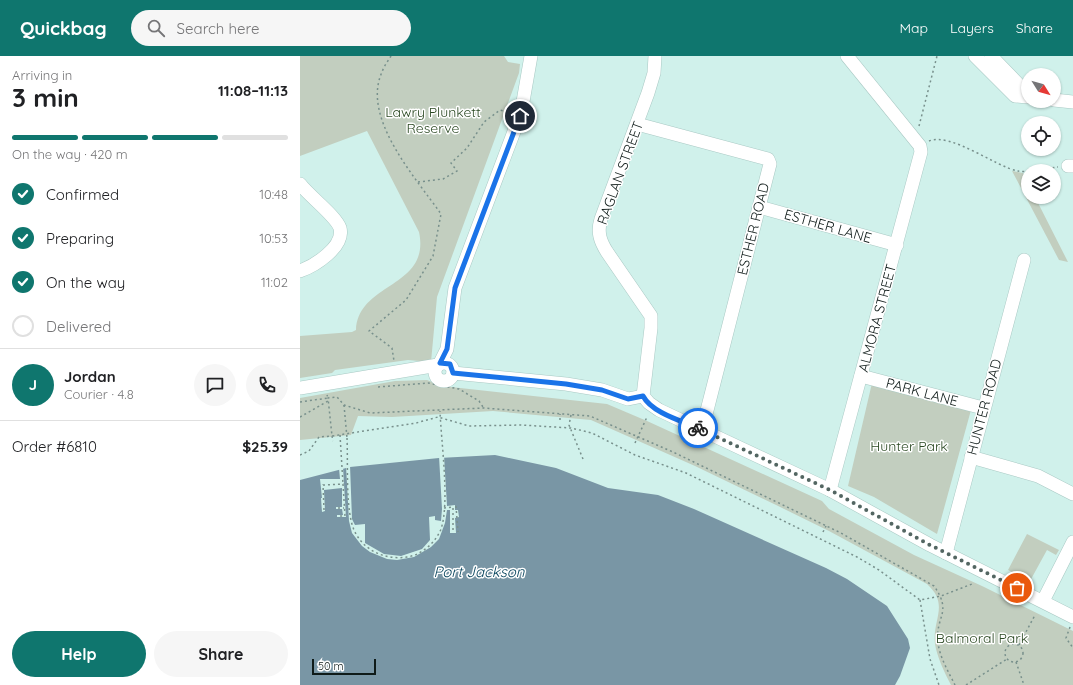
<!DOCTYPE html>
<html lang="en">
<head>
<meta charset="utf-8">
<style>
	body { margin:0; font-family:Quicksand,sans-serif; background:#f6f6f6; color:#202124; height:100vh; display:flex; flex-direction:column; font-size:15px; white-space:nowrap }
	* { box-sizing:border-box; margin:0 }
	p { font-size:13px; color:#757577 }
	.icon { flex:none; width:22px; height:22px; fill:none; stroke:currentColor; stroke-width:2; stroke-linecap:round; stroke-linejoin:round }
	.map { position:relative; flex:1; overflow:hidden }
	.sheet { display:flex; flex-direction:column; background:#fff; width:300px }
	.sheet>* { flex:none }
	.needle { width:26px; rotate:127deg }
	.controls { position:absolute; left:721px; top:12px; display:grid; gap:8px }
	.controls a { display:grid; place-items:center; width:40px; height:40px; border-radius:50%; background:#fff; box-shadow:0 1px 3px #0004; font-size:20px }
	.scale { position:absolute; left:12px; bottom:10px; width:64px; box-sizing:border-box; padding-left:4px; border:2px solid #0f1b19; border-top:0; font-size:11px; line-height:14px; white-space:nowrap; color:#0f1b19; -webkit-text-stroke:3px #fff; paint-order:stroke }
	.pin { position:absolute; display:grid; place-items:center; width:34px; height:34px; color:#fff; margin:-17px; border:2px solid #fff; border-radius:50%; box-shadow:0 1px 4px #0007 }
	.courier { position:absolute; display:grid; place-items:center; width:40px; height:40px; margin:-20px; border:3px solid #1a73e8; border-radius:50%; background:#fff; color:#222; box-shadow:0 1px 5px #0007 }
	.overview em { font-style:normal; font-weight:800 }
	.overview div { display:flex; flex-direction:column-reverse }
	.overview { display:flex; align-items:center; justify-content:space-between; height:68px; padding:0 12px }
	h1 { font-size:26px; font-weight:800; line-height:30px }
	.bar { display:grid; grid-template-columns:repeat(4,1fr); gap:6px 4px; align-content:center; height:48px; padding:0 12px }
	.bar i { height:5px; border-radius:3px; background:#e0e0e0 }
	.bar .selected { background:#0f766e }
	.bar p { grid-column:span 4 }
	.line { display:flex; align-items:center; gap:10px; padding:0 12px; border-top:1px solid #e0e0e0 }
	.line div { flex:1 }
	.round { display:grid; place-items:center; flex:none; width:42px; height:42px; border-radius:21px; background:#f6f6f6 }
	ol { padding:0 12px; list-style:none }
	li { display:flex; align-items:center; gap:12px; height:44px }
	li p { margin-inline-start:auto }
	li .icon { padding:4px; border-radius:50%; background:#0f766e; color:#fff; stroke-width:4 }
	li:last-child { color:#757577 }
	li i { width:22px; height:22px; border:2px solid #e0e0e0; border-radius:50% }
	.primary-button { display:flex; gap:8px; margin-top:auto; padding:8px 12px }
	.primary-button a { flex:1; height:46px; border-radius:24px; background:#0f766e; color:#fff; font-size:16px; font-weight:800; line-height:46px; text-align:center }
	.primary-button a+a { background:#f6f6f6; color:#202124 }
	header { display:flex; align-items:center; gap:24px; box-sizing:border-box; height:56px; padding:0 20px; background:#0f766e; color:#fff }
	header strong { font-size:19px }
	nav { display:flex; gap:22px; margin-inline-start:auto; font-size:14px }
	.search { width:280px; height:36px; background:#f6f6f6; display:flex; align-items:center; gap:10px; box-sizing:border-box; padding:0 14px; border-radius:22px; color:#757577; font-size:15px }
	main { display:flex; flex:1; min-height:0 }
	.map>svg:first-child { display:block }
	.green { fill:#c2cebf }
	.water { fill:#7996a5 }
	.pier { fill:#d0f1eb }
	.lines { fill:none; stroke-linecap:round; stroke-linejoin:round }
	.minor-casing { stroke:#a9c9c4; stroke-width:14 }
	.path { stroke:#78908c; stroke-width:1.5; stroke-dasharray:2 3; stroke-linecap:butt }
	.minor { stroke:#fff; stroke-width:13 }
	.path-bridge { stroke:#78908c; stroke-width:1.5; stroke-dasharray:2 3; stroke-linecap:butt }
	.done { stroke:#536662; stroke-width:4; stroke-dasharray:0 7.2 }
	.route { stroke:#1a73e8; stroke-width:5 }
	.labels { text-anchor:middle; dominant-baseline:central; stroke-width:3; stroke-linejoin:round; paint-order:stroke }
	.park-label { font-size:14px; fill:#2a4822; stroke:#fff }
	.street-label { font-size:14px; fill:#0f1b19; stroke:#fff }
	.water-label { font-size:15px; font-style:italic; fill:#0b4860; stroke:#fff }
</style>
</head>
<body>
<header>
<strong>Quickbag</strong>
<div class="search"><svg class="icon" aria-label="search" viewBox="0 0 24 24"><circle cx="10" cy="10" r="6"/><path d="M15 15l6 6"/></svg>Search here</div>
<nav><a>Map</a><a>Layers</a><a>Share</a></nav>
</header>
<main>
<section class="sheet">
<div class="overview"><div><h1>3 min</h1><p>Arriving in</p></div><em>11:08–11:13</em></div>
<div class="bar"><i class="selected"></i><i class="selected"></i><i class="selected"></i><i></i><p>On the way · 420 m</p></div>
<ol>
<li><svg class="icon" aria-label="check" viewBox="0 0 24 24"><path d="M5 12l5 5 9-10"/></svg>Confirmed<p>10:48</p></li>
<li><svg class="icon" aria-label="check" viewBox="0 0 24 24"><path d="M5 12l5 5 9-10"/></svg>Preparing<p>10:53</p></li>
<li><svg class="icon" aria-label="check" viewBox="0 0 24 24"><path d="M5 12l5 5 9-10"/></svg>On the way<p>11:02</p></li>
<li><i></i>Delivered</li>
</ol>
<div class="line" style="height:72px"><b class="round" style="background:#0f766e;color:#fff">J</b><div><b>Jordan</b><p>Courier · 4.8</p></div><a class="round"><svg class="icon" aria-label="chat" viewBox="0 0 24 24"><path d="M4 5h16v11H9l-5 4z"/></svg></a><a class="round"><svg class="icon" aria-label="phone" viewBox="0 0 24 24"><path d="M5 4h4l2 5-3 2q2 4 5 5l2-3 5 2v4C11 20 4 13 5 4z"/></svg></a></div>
<div class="line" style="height:52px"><div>Order #6810</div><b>$25.39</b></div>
<div class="primary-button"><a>Help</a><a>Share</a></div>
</section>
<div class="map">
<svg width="773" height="629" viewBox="0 0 773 629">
	<rect width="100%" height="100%" fill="#d0f1eb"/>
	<g class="green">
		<path d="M 0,0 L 204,0 L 208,6 L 220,8 L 219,17 L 137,241 L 131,306 L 108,304 L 35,314 L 32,317 L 0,322 L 0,280 L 52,276 L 56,274 C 58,226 131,232 119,176 L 67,75 L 0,100 Z"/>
		<polygon points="712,115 723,117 728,128 728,141 735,141 768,206 759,204"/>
		<path d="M 127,324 L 142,330 L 307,348 L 347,365 L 522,445 L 529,453 L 614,499 L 682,530 L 773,575 L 773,629 L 651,629 C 645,618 637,601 635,588 C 632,563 650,549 627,528 L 529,475 L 474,448 L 395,410 L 291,364 L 193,355 L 92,361 L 58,360 L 51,379 L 0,384 L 0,342 L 95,325 Z"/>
		<polygon points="572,327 671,354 637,478 574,441 548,430"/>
		<polygon points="727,478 759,494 756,499 747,494 730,525 708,514"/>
	</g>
	<polygon class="water" points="195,399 256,412 308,432 358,439 394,453 526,512 547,523 587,550 608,583 610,592 600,620 595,629 0,629 0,424 50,411 139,402"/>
	<g class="pier">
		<polygon points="144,399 147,450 155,449 155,454 158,454 159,461 155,462 156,477 150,477 150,454 147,454 145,467 139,483 131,491 114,501 97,504 87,503 70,496 62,490 52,477 49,465 46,410 50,409 52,463 55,469 65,468 65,487 84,498 101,500 122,493 130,484 129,461 135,460 135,464 141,465 142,453 139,400"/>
		<polygon points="43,411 46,461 37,461 37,459 43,459 42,453 36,453 36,451 42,451 42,432 24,434 25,455 22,456 21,442 22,442 20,423 40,423 39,412"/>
	</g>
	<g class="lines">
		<defs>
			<g id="minor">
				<polyline points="675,0 715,40 728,41"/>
				<polyline points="691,0 720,30 728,33"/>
				<polyline points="754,44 773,46"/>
				<polyline points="337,68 468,103 470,108 402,374"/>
				<polyline points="768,110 773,110"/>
				<path d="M 0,128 C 9,140 36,160 40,172 C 45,191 14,210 0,215"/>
				<polyline points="459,151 597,189"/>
				<circle cx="144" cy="316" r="9"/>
				<polyline points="140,307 147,293 155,232 221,57 231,0"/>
				<polyline points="153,317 266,328 302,334 328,343 343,340"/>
				<polyline points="561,320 683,352"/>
				<polyline points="0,332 138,309"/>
				<polyline points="343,340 349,347 359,354 530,434 630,489 773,561"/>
				<path d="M 343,340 L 351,272 L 351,260 L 307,196 C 300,185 297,176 301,163 L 348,37 L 354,17 L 355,0"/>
				<polyline points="671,401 738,420 773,438"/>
				<polyline points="530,434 621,96 620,90 547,0"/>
				<polyline points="646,497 724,204"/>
				<polyline points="743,545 773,486"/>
			</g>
		</defs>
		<use href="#minor" class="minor-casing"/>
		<g class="path">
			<path d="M 91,0 C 88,5 84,10 82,16 C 61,62 116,122 141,158 L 133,200 L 106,244 L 69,275 L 92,292 L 94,305"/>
			<polyline points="619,70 637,0"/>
			<path d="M 629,85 C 651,76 696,111 718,115 C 729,117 747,112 758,111"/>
			<polyline points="118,126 143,123 157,115 151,107 167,92 184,66 200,54 210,57"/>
			<polyline points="78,331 128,327 159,333 179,345 183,351"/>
			<polyline points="0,346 28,342 27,339"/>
			<polyline points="44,349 47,382"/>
			<polyline points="271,359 269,369 283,403"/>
			<polyline points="0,361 28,345"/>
			<polyline points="260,364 260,358"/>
			<polyline points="40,379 43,428"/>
			<polyline points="335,387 347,361"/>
			<polyline points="0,399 9,395 19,381 32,380 33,385"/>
			<polyline points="156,450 158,476"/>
			<polyline points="38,452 44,452"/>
			<polyline points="144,452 153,451 153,475"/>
			<polyline points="24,454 23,429 43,428 45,460 38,460"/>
			<polyline points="523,476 526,470"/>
			<polyline points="620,544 630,603 639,629"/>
			<polyline points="770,571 766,582 773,592"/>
			<circle cx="714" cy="597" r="9"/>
			<polyline points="719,589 735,559"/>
			<polyline points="716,606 724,629"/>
			<path d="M 655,629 C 649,617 639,600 638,586 C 635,560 653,557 634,530 L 541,477 L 373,396 L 290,360 L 183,352 L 70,357 L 44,349 L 37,341 L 28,342 L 32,380 L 116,367 L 138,361 L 169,370 L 221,369 L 271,372 L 292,377 L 335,399 L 386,417 L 557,501 L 579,514 L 620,544 L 641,540 L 672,528"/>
			<polyline points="666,629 707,603"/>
		</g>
		<use href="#minor" class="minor"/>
		<path class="path-bridge" d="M 47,382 C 48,406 46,442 51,464 C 56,491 82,505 107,501 C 122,499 136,486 141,473 C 150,447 141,385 140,355"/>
	</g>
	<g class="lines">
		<polyline class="done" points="398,372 530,434 630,489 717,532"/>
		<path class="route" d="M 220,60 L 155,232 L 147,293 L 140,307 L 150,308 L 153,317 L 266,328 L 302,334 L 328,343 L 343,340 C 352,357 382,365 398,372"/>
	</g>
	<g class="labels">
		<g class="park-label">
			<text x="133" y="56">Lawry Plunkett<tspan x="133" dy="16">Reserve</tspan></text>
			<text x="609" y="390">Hunter Park</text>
			<text x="682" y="582">Balmoral Park</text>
		</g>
		<g class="street-label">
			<text transform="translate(320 117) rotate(-70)">RAGLAN STREET</text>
			<text transform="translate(528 170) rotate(16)">ESTHER LANE</text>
			<text transform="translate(453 173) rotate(-76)">ESTHER ROAD</text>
			<text transform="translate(577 262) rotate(-75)">ALMORA STREET</text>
			<text transform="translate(622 336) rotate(15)">PARK LANE</text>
			<text transform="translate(684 351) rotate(-75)">HUNTER ROAD</text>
		</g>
		<g class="water-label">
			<text x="179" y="515">Port Jackson</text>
		</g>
	</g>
</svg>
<div class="controls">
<a><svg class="needle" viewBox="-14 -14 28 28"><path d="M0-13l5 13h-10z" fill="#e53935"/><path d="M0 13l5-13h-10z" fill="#757577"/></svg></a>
<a><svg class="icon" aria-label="locate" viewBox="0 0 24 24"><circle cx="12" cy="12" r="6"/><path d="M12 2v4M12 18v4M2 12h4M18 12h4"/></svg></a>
<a><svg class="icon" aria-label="layers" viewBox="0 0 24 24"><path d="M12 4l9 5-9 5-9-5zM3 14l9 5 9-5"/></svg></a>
</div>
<div class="scale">50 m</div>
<div class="pin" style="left:717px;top:532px;background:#ea580c"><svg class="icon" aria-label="bag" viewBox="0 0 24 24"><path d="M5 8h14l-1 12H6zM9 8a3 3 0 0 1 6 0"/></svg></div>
<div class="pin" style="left:220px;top:60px;background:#1f2937"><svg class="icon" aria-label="home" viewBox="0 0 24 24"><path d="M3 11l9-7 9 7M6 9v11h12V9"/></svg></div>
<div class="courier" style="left:398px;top:372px"><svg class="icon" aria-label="bike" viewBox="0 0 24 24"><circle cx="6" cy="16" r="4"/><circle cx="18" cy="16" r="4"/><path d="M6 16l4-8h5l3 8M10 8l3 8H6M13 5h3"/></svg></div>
</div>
</main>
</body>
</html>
